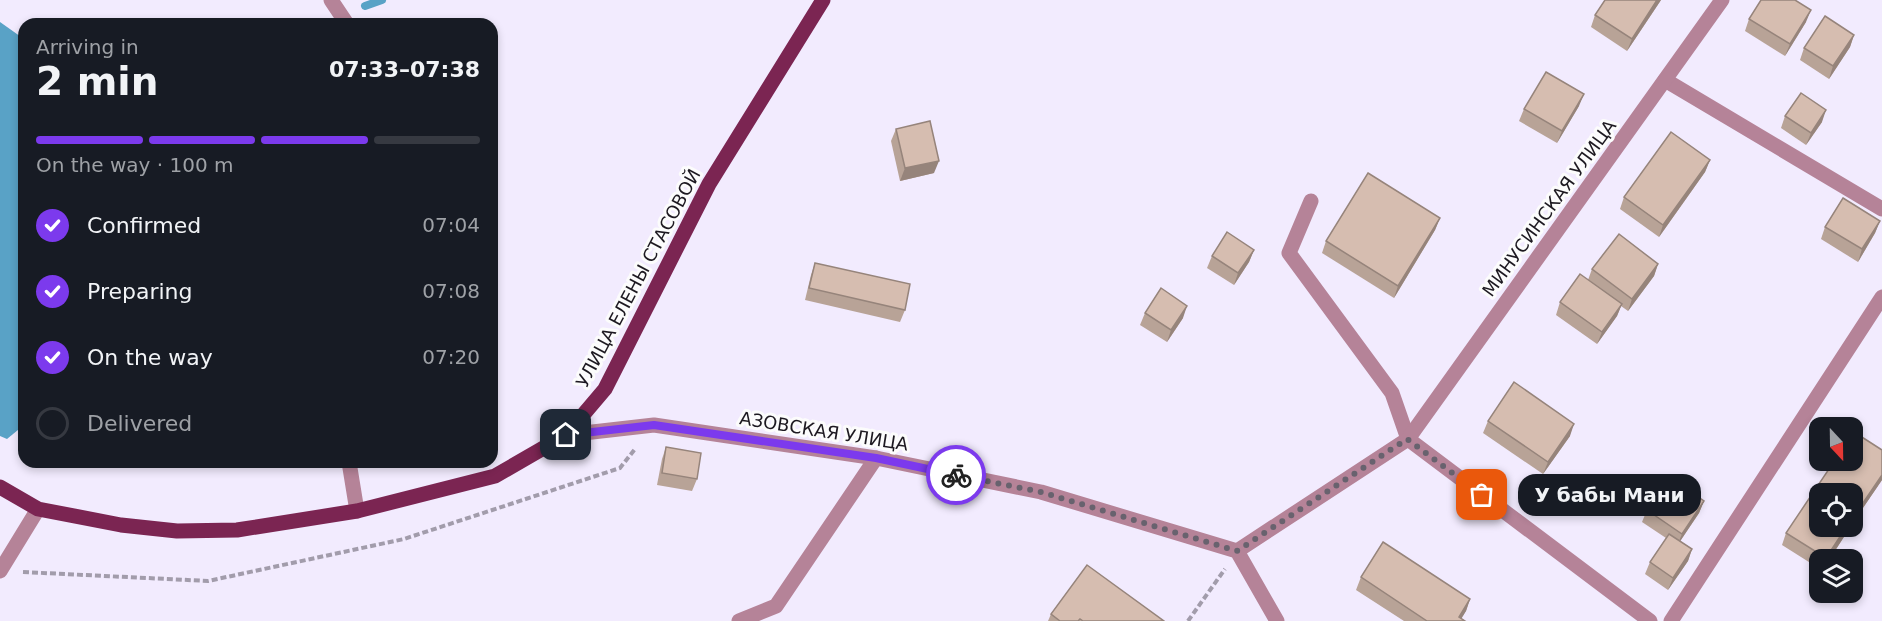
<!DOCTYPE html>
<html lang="en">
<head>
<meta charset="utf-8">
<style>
	body { margin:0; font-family:"DejaVu Sans",sans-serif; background:#20242c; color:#f1f3f6; height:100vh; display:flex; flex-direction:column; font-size:22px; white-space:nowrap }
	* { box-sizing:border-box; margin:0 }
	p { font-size:20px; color:#9ea1a6 }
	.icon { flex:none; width:33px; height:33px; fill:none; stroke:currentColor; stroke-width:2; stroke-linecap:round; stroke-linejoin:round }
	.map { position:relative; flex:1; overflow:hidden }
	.side { position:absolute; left:18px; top:18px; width:480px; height:450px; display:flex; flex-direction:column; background:#171b24; border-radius:18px; box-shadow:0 3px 9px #0003 }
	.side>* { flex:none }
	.needle { width:39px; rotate:158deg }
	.controls { position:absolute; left:1809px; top:417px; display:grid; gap:12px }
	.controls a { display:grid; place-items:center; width:54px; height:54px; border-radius:12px; background:#171b24; box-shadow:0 3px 9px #0003; font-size:30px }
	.pin { position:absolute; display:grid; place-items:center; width:51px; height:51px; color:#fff; margin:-26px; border-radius:12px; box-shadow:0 3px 9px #0006 }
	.courier { position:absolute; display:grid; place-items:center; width:60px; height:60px; margin:-30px; border:4px solid #7c3aed; border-radius:50%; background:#fff; color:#222; box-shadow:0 2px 8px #0007 }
	.bubble { position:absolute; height:42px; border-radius:18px; background:#171b24; box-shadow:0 3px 9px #0003; font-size:20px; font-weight:800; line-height:42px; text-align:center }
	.headline em { font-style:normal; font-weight:800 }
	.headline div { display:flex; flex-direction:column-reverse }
	.headline { display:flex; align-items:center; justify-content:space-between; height:102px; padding:0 18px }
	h1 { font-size:39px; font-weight:800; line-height:45px }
	.bar { display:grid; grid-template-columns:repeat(4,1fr); gap:9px 6px; align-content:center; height:72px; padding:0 18px }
	.bar i { height:8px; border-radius:4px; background:#363941 }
	.bar .active { background:#7c3aed }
	.bar p { grid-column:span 4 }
	ol { padding:0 18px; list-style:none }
	li { display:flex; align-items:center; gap:18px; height:66px }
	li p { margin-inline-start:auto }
	li .icon { padding:6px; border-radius:50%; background:#7c3aed; color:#fff; stroke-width:4 }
	li:last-child { color:#9ea1a6 }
	li i { width:33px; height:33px; border:3px solid #363941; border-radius:50% }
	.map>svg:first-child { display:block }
	.water { fill:#59a2c6 }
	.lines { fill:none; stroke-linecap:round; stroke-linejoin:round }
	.stream { stroke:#59a2c6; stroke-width:8 }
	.path { stroke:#a29cab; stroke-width:4; stroke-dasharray:6 3; stroke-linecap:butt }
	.minor { stroke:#b58398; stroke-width:15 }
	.major { stroke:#7b2552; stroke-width:15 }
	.wall { fill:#b8a397 }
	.shaded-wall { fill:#96847b }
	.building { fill:#d6bdb0; stroke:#96847b; stroke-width:1.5 }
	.done { stroke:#68626e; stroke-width:6; stroke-dasharray:0 10.8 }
	.route { stroke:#7c3aed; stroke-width:8 }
	.labels { text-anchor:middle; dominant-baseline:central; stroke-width:6; stroke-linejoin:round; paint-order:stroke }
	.street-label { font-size:18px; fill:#1d1921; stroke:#fcfcfc }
</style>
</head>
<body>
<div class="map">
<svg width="1882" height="621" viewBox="0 0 1882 621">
	<rect width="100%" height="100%" fill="#f2ebfe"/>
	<polygon class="water" points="0,22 24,39 24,425 7,439 0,436"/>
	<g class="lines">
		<polyline class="stream" points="365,6 382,0"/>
		<g class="path">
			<polyline points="23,572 208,581 404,539 620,468 635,449"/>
			<polyline points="1188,621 1225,569"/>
		</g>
		<g class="minor">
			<polyline points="331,0 347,24"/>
			<polyline points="1665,80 1882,209"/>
			<polyline points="566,435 654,425 876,458 1041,492 1237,551 1277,621"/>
			<polyline points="349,462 357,511"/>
			<polyline points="1237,551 1408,439 1392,393 1289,253 1311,201"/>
			<polyline points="0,571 38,509"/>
			<polyline points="739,621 776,606 876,458"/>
			<polyline points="1650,621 1408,439 1722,0"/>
			<polyline points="1671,621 1882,297"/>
		</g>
		<polyline class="major" points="0,487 38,509 121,525 177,531 237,530 357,511 495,476 566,435 605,389 709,184 823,0"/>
	</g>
	<g class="wall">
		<polygon points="1605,0 1661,0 1627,51 1591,27 1595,15"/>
		<polygon points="1749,19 1806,22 1785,56 1745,31"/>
		<polygon points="1854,35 1850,47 1829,79 1800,60 1804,48"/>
		<polygon points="1579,106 1557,143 1519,121 1524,109"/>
		<polygon points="1785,116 1822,122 1806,145 1781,128"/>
		<polygon points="896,129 934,173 900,181 891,141"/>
		<polygon points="1710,160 1705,172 1659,237 1620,209 1624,197"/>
		<polygon points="1440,218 1435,230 1394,298 1322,253 1326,241"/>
		<polygon points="1880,221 1875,233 1858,262 1821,239 1825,227"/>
		<polygon points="1254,250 1249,262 1234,285 1207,268 1212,256"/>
		<polygon points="815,263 905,310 900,322 805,300 811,275"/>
		<polygon points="1658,264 1654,276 1628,311 1621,306 1617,316 1597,344 1556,315 1560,302 1588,280 1592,269"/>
		<polygon points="1145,313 1183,318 1167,342 1140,325"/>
		<polygon points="1488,421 1570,436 1543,474 1483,433"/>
		<polygon points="666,447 697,479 692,491 657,485 662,459"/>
		<polygon points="1882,450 1882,480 1852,524 1852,494 1820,526 1851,526 1829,560 1820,560 1820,569 1782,545 1786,533"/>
		<polygon points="1704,501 1699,513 1680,541 1692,549 1688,561 1668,590 1645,574 1650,562 1666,538 1642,522 1647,510"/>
		<polygon points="1361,577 1470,599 1466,611 1461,618 1465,621 1404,621 1356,590"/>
		<polygon points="1051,614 1164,621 1048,621"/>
	</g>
	<g class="shaded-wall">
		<polygon points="1657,0 1661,0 1627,51 1632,39"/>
		<polygon points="1811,10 1806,22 1785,56 1790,44"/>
		<polygon points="1854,35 1850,47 1829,79 1833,66"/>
		<polygon points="1584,94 1579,106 1557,143 1562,131"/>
		<polygon points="1826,110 1822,122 1806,145 1811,133"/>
		<polygon points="1710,160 1705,172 1659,237 1663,225"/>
		<polygon points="939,161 934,173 900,181 905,168"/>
		<polygon points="1440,218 1435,230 1394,298 1398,286"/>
		<polygon points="1880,221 1875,233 1858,262 1862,249"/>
		<polygon points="1254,250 1249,262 1234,285 1238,273"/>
		<polygon points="1658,264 1654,276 1628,311 1632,299"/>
		<polygon points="1622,304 1617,316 1597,344 1602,332"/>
		<polygon points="1187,306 1183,318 1167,342 1171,330"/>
		<polygon points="1574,424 1570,436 1543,474 1548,462"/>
		<polygon points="1882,475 1882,480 1852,524 1852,519"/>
		<polygon points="1704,501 1699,513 1677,546 1682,534"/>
		<polygon points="1847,526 1851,526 1829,560 1825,560"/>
		<polygon points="1692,549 1688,561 1668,590 1673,578"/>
		<polygon points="1470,599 1466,611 1460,621 1459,617"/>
	</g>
	<g class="building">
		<polygon points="1605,0 1657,0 1632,39 1595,15"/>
		<polygon points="1761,0 1795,0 1811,10 1790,44 1749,19"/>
		<polygon points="1825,16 1854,35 1833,66 1804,48"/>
		<polygon points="1546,72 1584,94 1562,131 1524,109"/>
		<polygon points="1801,93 1826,110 1811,133 1785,116"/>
		<polygon points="930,121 939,161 905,168 896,129"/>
		<polygon points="1671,132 1710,160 1663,225 1624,197"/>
		<polygon points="1368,173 1440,218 1398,286 1326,241"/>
		<polygon points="1843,198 1880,221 1862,249 1825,227"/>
		<polygon points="1227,232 1254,250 1238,273 1212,256"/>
		<polygon points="1619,234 1658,264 1632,299 1592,269"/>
		<polygon points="815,263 910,284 905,310 809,288"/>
		<polygon points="1580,274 1622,304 1602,332 1560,302"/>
		<polygon points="1161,288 1187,306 1171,330 1145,313"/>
		<polygon points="1514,382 1574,424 1548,462 1488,421"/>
		<polygon points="1854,432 1882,450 1882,475 1852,519 1852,494 1820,494 1820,526 1847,526 1826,558 1786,533 1835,460 1852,460 1852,434"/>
		<polygon points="666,447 701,453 697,479 662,473"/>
		<polygon points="1669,477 1704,501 1682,534 1647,510"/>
		<polygon points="1669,534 1692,549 1673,578 1650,562"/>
		<polygon points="1383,542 1470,599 1459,617 1465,621 1427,621 1361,577"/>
		<polygon points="1087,565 1164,621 1083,621 1080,619 1078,621 1060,621 1051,614"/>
	</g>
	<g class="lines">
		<polyline class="done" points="956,475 1041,492 1237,551 1407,439 1482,495"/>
		<polyline class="route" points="566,435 654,425 876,458 956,475"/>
	</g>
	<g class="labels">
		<g class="street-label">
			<text transform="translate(1549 208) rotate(-54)">МИНУСИНСКАЯ УЛИЦА</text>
			<text transform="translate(638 278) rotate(-62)">УЛИЦА ЕЛЕНЫ СТАСОВОЙ</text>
			<text transform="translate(824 431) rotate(9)">АЗОВСКАЯ УЛИЦА</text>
		</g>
	</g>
</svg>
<div class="controls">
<a><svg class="needle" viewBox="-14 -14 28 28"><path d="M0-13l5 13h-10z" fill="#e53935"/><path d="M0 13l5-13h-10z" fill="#9ea1a6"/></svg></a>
<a><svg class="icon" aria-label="locate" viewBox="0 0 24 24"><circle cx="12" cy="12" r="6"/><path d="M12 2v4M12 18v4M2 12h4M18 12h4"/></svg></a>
<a><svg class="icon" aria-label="layers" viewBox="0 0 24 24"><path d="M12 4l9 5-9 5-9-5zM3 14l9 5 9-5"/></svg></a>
</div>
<div class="pin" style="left:1482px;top:495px;background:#ea580c"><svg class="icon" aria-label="bag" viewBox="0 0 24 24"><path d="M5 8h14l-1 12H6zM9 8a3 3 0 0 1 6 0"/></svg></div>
<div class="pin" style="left:566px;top:435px;background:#1f2937"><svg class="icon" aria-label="home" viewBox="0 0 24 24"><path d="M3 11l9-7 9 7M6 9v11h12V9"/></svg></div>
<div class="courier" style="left:956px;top:475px"><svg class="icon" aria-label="bike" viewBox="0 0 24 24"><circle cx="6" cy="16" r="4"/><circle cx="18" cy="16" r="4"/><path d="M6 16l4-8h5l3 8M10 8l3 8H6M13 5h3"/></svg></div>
<div class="bubble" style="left:1518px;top:474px;width:183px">У бабы Мани</div>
<section class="side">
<div class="headline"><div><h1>2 min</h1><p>Arriving in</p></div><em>07:33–07:38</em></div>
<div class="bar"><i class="active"></i><i class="active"></i><i class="active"></i><i></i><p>On the way · 100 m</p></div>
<ol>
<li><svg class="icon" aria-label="check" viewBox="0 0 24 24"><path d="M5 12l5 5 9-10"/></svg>Confirmed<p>07:04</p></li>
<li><svg class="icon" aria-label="check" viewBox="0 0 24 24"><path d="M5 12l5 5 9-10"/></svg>Preparing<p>07:08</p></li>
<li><svg class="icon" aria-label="check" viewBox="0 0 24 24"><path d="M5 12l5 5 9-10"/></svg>On the way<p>07:20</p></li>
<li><i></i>Delivered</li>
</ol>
</section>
</div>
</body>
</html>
